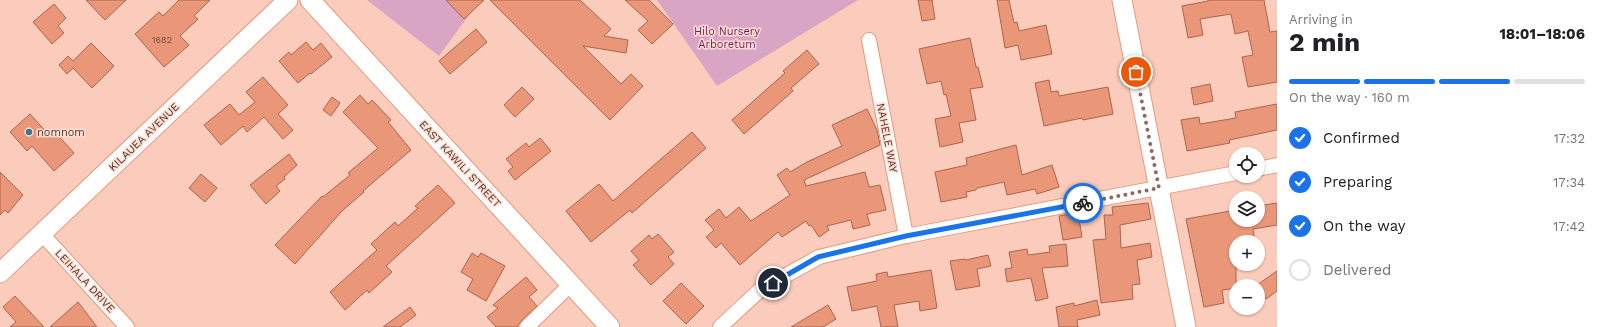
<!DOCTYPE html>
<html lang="en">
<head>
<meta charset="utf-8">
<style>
	body { margin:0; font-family:"Work Sans",sans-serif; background:#f6f6f6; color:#202124; height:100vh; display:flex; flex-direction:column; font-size:15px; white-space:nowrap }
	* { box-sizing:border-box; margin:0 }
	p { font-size:13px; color:#757577 }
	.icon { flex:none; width:22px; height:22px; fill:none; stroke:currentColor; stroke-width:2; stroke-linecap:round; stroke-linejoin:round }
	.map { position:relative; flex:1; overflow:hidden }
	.side { display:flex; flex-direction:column; background:#fff; width:320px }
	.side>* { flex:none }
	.fabs { position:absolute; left:1229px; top:147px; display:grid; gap:8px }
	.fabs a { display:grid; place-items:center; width:36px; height:36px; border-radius:50%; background:#fff; box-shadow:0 1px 3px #0004; font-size:20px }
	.pin { position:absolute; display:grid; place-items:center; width:34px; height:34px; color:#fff; margin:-17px; border:2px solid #fff; border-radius:50%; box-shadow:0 1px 4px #0007 }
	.courier { position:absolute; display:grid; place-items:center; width:40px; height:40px; margin:-20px; border:3px solid #1a73e8; border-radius:50%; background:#fff; color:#222; box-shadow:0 1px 5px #0007 }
	.overview em { font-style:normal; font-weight:700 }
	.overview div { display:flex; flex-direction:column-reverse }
	.overview { display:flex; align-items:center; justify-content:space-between; height:68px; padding:0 12px }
	h1 { font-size:26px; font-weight:700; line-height:30px }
	.bar { display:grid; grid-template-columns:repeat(4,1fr); gap:6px 4px; align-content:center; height:48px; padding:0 12px }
	.bar i { height:5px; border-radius:3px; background:#e0e0e0 }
	.bar .current { background:#1a73e8 }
	.bar p { grid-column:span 4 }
	ol { padding:0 12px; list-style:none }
	li { display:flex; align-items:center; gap:12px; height:44px }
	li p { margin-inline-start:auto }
	li .icon { padding:4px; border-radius:50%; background:#1a73e8; color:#fff; stroke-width:4 }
	li:last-child { color:#757577 }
	li i { width:22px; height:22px; border:2px solid #e0e0e0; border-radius:50% }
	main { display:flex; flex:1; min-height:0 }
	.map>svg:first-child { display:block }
	.green { fill:#d9a5c5 }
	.building { fill:#e99778; stroke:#ab654b }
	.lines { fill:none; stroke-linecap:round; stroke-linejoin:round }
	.street-casing { stroke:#e3997d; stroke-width:16 }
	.secondary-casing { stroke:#e3997d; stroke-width:21 }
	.street { stroke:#fff; stroke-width:14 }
	.secondary { stroke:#fff; stroke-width:19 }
	.done { stroke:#8e695c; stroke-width:4; stroke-dasharray:0 7.2 }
	.route { stroke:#1a73e8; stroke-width:5 }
	.poi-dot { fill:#3c7b8f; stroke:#feded2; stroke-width:1.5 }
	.labels { text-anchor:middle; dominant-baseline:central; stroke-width:3; stroke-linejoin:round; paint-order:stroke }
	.number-label { font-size:9px; fill:#784d3d }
	.park-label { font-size:11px; fill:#721b59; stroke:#feded2 }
	.poi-label { font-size:11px; fill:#533429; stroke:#feded2; text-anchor:start }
	.street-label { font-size:11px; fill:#533429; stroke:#feded2 }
</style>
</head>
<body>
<main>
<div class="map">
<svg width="1277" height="327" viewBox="0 0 1277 327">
	<rect width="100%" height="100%" fill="#fbccbb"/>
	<g class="green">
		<polygon points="367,0 480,0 439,56"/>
		<polygon points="657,0 858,0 717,86"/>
	</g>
	<g class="building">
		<polygon points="86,0 126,0 105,20"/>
		<polygon points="179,0 210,0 194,16 198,19 180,36 189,45 164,67 135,34 159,12 163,16"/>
		<polygon points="446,0 484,0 464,19"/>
		<polygon points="490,0 580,0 611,29 604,36 628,40 626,53 583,46 621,84 631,74 643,86 610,120"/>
		<polygon points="625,0 649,0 673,24 652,44 638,30 648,21"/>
		<polygon points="918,0 932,0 935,19 922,21"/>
		<polygon points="997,0 1009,0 1014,23 1017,22 1019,31 1046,25 1052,54 1021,60 1018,45 1005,48"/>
		<polygon points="1208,0 1264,0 1270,32 1277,31 1277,82 1248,87 1242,57 1253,55 1248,31 1235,34 1231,14 1200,19 1203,35 1188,38 1182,6 1208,1"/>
		<polygon points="54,4 66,18 58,26 64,33 52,44 33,22"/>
		<polygon points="476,29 487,42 450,74 439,61"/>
		<polygon points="970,38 976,67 978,67 983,87 970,89 976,120 959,123 963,142 940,147 935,119 951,116 946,94 944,95 941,81 927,84 919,49"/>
		<polygon points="306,42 313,50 321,43 332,57 311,74 310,73 298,83 279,61 289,52 291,55"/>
		<polygon points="91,43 114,66 92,88 73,68 67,74 59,65 68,56 73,61"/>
		<polygon points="807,50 819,64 791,88 793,91 744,134 732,120 785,73 783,71"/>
		<polygon points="263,77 288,105 278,114 293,130 283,139 264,117 247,132 243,126 221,145 204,125 230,104 239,115 255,102 246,92"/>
		<polygon points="1049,80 1051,92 1058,91 1059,96 1108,87 1113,114 1083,120 1082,118 1044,126 1035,83"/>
		<polygon points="1210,84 1213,101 1194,105 1191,88"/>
		<polygon points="522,87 534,99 515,117 504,105"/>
		<polygon points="360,95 368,104 372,100 391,120 388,122 411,150 363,191 364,192 342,211 295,264 275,245 322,196 323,197 350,175 348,173 378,148 343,112"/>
		<polygon points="332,97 340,103 331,116 323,110"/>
		<polygon points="1277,104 1277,130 1229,140 1230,143 1187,151 1181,120 1199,117 1200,124 1236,118 1235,112"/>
		<polygon points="867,109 877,130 880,145 804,180 806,186 865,172 869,187 880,185 886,210 867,214 870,225 853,229 851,220 827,226 829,230 819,237 811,225 809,226 806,221 782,237 778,232 740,265 721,243 716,248 706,237 714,230 705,220 719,209 726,218 739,207 751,221 790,195 777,175 787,168 790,172 807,162 842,146 832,125"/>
		<polygon points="30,114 49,135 54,131 74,153 54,171 32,146 27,151 10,132"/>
		<polygon points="692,132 706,148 632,213 630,210 591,242 566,211 599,184 613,201"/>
		<polygon points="540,138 551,151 515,180 508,171 513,167 506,159 526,143 529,147"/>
		<polygon points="1016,145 1022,175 1052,165 1059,187 1037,194 1035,189 1007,195 1004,182 977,188 976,190 966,192 967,197 941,202 935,172 967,165 966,158"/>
		<polygon points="289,154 297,165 284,177 285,179 276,186 280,191 266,204 250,185"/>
		<polygon points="0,172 23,195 8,213 5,210 0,215"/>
		<polygon points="201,174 217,188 205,202 189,188"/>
		<polygon points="438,185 455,203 386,266 392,272 369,293 367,290 345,310 330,292 377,250 371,244 395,222 398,226 418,208 415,206"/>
		<polygon points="1148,203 1151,219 1120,225 1121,248 1150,243 1152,257 1137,260 1140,284 1132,285 1133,299 1101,303 1093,240 1106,239 1104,215 1113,215 1112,207"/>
		<polygon points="1277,203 1277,225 1253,229 1255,242 1236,242 1236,288 1222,290 1224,303 1204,307 1186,219 1236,210 1236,220 1258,220 1258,206"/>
		<polygon points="1078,213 1082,237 1063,240 1059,216"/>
		<polygon points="658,234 674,252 668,257 674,264 651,285 633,265 639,260 631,251 649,235 652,239"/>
		<polygon points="1066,244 1068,266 1042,268 1048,298 1036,301 1031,278 1007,282 1005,269 1012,268 1009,252 1027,249 1028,255 1050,252 1049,246"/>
		<polygon points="472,253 478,257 481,253 505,266 486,301 467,290 473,279 461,272"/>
		<polygon points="988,255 991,266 977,269 980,286 956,290 950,261 965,259 966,260"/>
		<polygon points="931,270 937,308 920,311 919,301 894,305 898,327 881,327 877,306 852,311 847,287 877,281 876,274 887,272 888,277"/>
		<polygon points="1277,271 1277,291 1266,299 1257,285"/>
		<polygon points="526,277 537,290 529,297 537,306 521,321 517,327 496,327 487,317 498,308 493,305"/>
		<polygon points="681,283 704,306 686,324 663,301"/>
		<polygon points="15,296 44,327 10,327 16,322 3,307"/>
		<polygon points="1097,300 1100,315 1077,320 1078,327 1059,327 1056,307 1074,303 1074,306"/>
		<polygon points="78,302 97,327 50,327"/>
		<polygon points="828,305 836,319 823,327 791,327"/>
		<polygon points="410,307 416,315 400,327 383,327"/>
	</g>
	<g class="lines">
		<defs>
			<g id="street">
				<polyline points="869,40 906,236"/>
				<polyline points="1258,169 1277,165"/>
				<polyline points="42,234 127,327"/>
				<polyline points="527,327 571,284"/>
				<polyline points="720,327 761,289 819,257 906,236 1236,173"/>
			</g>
			<g id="secondary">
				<polyline points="310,0 610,327"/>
				<polyline points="1122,0 1186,327"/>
				<polyline points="0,273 288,0"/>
			</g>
		</defs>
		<use href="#street" class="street-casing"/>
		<use href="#secondary" class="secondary-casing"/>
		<use href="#street" class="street"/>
		<use href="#secondary" class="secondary"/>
	</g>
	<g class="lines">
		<polyline class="done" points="1083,203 1159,188 1136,72"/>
		<polyline class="route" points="773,283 818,257 906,236 1083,203"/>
	</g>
	<circle class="poi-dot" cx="29" cy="132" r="4"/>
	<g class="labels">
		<g class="number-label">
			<text x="162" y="40">1682</text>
		</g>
		<g class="park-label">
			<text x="727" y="31">Hilo Nursery<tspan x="727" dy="13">Arboretum</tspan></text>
		</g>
		<g class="poi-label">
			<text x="37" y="132">nomnom</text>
		</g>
		<g class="street-label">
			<text transform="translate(144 137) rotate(-44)">KILAUEA AVENUE</text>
			<text transform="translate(887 138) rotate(79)">NAHELE WAY</text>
			<text transform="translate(460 164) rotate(47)">EAST KAWILI STREET</text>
			<text transform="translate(85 281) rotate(47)">LEIHALA DRIVE</text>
		</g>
	</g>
</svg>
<div class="fabs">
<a><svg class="icon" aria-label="locate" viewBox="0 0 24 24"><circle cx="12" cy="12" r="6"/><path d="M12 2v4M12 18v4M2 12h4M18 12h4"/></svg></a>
<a><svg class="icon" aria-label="layers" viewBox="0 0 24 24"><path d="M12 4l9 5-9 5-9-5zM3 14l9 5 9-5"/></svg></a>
<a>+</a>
<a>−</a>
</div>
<div class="pin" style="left:1136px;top:72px;background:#ea580c"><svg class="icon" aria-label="bag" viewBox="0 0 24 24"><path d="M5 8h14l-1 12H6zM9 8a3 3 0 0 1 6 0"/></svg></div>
<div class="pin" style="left:773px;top:283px;background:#1f2937"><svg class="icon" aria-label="home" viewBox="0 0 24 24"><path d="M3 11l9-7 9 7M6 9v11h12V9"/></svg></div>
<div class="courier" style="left:1083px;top:203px"><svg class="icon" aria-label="bike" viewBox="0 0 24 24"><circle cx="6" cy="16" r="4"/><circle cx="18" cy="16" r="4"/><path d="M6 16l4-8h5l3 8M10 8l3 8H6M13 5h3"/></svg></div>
</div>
<section class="side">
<div class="overview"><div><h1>2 min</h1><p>Arriving in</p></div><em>18:01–18:06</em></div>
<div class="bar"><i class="current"></i><i class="current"></i><i class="current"></i><i></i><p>On the way · 160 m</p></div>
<ol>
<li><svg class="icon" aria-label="check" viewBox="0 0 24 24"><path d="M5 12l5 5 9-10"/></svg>Confirmed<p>17:32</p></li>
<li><svg class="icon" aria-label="check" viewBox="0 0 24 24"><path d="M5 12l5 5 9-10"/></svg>Preparing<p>17:34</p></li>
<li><svg class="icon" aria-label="check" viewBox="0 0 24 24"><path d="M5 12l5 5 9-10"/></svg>On the way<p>17:42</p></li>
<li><i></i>Delivered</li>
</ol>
</section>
</main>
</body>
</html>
